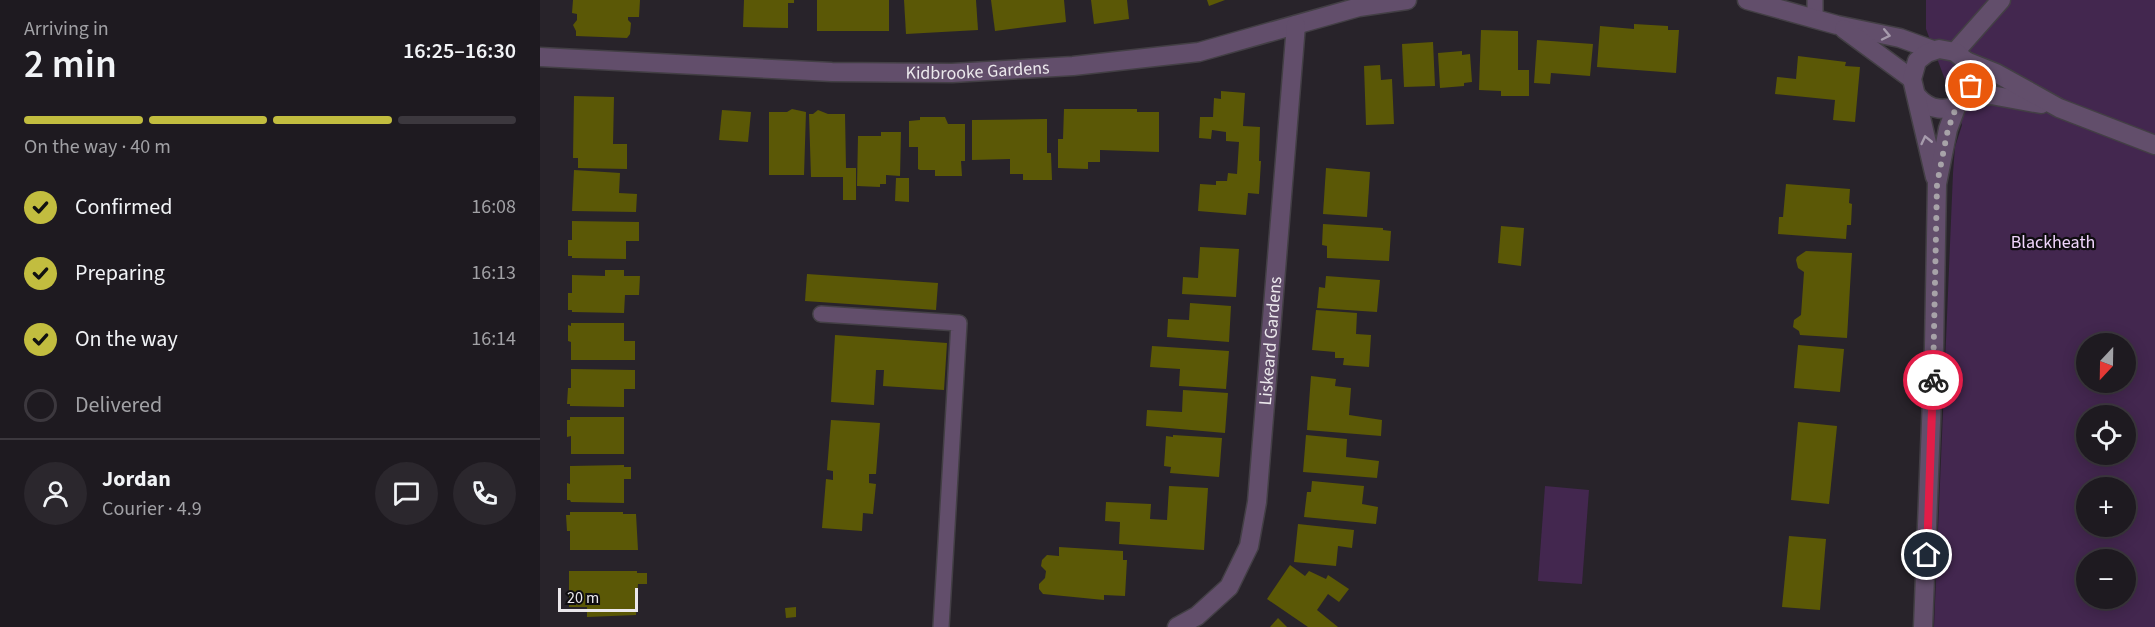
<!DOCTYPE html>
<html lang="en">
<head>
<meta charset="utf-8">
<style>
	body { margin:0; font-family:"Source Sans 3",sans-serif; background:#2b272d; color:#f1f3f6; height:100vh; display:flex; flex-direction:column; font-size:22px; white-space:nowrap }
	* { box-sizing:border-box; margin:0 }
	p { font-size:20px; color:#a1a1a5 }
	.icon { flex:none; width:33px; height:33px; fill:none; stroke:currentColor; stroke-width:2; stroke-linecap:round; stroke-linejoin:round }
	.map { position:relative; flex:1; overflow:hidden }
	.panel { display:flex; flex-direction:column; background:#1e1a20; width:540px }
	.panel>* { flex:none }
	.needle { width:39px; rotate:202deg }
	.controls { position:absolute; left:1536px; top:333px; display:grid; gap:12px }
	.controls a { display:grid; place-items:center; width:60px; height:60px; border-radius:50%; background:#1e1a20; box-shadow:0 3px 15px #0003,0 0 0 2px #3c383e; font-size:30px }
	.scale { position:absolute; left:18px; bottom:15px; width:80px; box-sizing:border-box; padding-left:6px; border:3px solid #ebe8ec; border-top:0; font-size:16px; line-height:21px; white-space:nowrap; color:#ebe8ec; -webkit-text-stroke:4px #0f0d10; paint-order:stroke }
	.pin { position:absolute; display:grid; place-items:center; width:51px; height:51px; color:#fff; margin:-26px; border:3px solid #fff; border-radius:50%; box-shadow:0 2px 6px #0007 }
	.courier { position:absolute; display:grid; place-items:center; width:60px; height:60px; margin:-30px; border:4px solid #e11d48; border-radius:50%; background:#fff; color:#222; box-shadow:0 2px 8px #0007 }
	.headline em { font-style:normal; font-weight:600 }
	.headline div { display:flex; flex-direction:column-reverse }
	.headline { display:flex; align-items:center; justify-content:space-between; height:102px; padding:0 24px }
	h1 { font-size:39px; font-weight:600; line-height:45px }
	.bar { display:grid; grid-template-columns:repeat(4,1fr); gap:9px 6px; align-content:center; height:72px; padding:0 24px }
	.bar i { height:8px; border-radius:4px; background:#3c383e }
	.bar .on { background:#c2bd3f }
	.bar p { grid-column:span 4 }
	.line { display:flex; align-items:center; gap:15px; padding:0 24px; border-top:2px solid #3c383e }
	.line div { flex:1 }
	.round { display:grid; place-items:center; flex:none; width:63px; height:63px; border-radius:32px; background:#2b272d }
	ol { padding:0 24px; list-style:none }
	li { display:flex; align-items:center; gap:18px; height:66px }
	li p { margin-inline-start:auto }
	li .icon { padding:6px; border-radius:50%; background:#c2bd3f; color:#111; stroke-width:4 }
	li:last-child { color:#a1a1a5 }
	li i { width:33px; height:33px; border:3px solid #3c383e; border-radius:50% }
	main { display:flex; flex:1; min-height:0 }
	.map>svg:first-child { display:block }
	.green { fill:#43274f; fill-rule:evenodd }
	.building { fill:#5b5806 }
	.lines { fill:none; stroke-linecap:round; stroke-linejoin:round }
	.service-casing { stroke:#433f45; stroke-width:18 }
	.minor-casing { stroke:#433f45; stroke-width:21 }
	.service { stroke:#624e6b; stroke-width:15 }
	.minor { stroke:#624e6b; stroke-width:18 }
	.oneway { stroke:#a69bac }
	.done { stroke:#a7a3a8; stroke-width:6; stroke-dasharray:0 10.8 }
	.route { stroke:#e11d48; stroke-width:8 }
	.labels { text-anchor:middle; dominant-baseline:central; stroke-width:4.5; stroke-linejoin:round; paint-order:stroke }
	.street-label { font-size:18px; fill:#ebe8ec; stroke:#0f0d10 }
	.park-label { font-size:18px; fill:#f0d5fc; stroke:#0f0d10 }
</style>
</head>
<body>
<main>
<section class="panel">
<div class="headline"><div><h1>2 min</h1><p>Arriving in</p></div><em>16:25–16:30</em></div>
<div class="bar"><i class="on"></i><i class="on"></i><i class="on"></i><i></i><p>On the way · 40 m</p></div>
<ol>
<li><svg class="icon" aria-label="check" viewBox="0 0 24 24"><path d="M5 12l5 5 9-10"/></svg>Confirmed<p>16:08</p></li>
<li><svg class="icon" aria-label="check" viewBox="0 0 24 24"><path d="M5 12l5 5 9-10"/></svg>Preparing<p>16:13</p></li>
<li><svg class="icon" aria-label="check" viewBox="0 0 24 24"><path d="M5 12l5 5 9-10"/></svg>On the way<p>16:14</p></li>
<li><i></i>Delivered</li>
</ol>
<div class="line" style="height:108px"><a class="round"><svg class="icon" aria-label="person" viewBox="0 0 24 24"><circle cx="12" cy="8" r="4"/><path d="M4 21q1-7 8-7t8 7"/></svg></a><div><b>Jordan</b><p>Courier · 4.9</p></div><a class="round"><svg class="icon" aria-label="chat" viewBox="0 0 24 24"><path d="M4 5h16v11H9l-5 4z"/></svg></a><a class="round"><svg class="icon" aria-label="phone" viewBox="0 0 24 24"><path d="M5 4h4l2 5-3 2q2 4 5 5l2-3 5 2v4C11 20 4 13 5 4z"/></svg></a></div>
</section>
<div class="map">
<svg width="1615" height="627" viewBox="0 0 1615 627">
	<rect width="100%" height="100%" fill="#28232a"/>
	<g class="green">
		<path d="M 1386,0 L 1615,0 L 1615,627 L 1394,627 L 1413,173 L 1415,147 L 1422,125 L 1386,29 ZM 1546,344 L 1586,344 L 1586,382 L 1546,382 ZM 1546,416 L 1586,416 L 1586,454 L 1546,454 ZM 1546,488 L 1586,488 L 1586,526 L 1546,526 ZM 1546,560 L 1586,560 L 1586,598 L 1546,598 Z"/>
		<polygon points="1005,486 1049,490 1042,584 998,581"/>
	</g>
	<g class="building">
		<polygon points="33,0 100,0 99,17 88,17 88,20 91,23 90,34 87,38 36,36 36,31 33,25 37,20 37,14 32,13"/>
		<polygon points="204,0 254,0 254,3 248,3 248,28 203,27"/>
		<rect x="277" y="0" width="72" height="31"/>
		<polygon points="364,0 436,0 438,30 366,34"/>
		<polygon points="451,0 524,0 526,22 455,31"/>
		<polygon points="551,0 587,0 589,19 554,24"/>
		<polygon points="667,0 685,0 669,6"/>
		<polygon points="1094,24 1128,26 1128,30 1139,30 1136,73 1057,67 1060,26 1094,29"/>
		<polygon points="941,30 978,31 978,70 989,70 989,96 961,96 961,91 939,90"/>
		<polygon points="997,40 1053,44 1050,76 1011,73 1010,84 994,83"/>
		<polygon points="893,42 895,86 864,87 862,44"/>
		<polygon points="922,51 922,55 930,54 932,82 924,83 924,86 900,88 898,53"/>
		<polygon points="1258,56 1306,62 1305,66 1320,67 1315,122 1293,120 1295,100 1235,94 1237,77 1256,79"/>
		<polygon points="840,65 841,80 852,79 854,124 826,125 824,66"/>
		<polygon points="681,91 705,93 703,126 720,127 719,161 721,161 719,194 708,193 706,215 658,211 660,184 676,185 676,181 687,181 688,173 697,174 699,142 686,141 686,132 672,130 671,139 659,138 660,117 673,117 674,98 681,99"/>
		<polygon points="34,96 74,97 73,144 87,144 87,169 38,168 38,158 33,158"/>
		<polygon points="252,109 266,112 264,175 229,175 229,112 247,112"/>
		<polygon points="524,109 597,109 597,112 619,112 619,152 560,150 560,162 548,162 548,169 518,168 518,139 523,139"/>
		<polygon points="182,110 211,112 208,142 179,140"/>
		<polygon points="278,110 288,114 305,114 306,168 316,168 316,200 303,200 303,177 271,177 269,114 273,114"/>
		<polygon points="380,117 405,117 408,124 425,124 425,161 421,161 422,176 395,176 395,170 380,170 378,169 378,147 369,147 369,121 380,120"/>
		<polygon points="507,119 507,153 511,153 512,180 483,180 483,174 470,174 470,159 432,160 432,120"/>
		<polygon points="341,132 361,132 360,176 346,175 346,184 340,184 340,187 317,186 318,136 341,136"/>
		<polygon points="786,168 830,172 827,217 783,214"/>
		<polygon points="34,170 80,173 79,193 97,194 96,212 32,211"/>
		<polygon points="356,178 369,178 369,202 355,201"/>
		<polygon points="1246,184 1310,189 1309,203 1312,204 1311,225 1307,225 1306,239 1238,234 1239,217 1243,217"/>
		<polygon points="32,221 99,222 99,241 86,241 86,259 32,258 32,256 28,256 28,240 32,240"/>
		<polygon points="783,224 843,228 843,230 851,231 849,261 787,258 787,246 782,245"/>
		<polygon points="961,226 984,228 981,266 958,263"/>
		<polygon points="660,247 699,249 696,297 642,294 643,277 658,278"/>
		<polygon points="1266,251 1312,253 1307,338 1260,335 1259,331 1253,327 1254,320 1261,315 1264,272 1258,268 1256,260 1257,257"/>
		<polygon points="65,270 84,270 84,276 100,276 99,295 85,295 84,313 32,312 32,310 28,310 28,293 32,293 32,275 65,276"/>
		<polygon points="267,274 398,283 396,310 265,301"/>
		<polygon points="786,276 840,280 837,312 777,308 779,287 785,288"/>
		<polygon points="650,303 691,306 689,342 627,337 628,319 649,320"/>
		<polygon points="776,310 817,313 816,334 831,335 829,367 803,365 804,358 795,358 795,352 772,350"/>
		<polygon points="31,323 84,323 84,341 95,341 95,360 31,360 31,342 28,341 28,325 31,326"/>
		<polygon points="295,335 407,343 404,390 343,386 344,370 336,370 334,405 291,402"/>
		<polygon points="1258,345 1304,349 1300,392 1254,388"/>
		<polygon points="612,346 689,351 686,389 639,386 640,369 610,367"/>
		<polygon points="31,369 95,370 95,389 84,389 84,407 30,406 30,404 27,404 28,388 31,388"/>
		<polygon points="771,376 796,379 795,386 811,388 809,415 842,420 841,436 767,430"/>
		<polygon points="643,390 688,393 685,433 606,426 607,410 642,412"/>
		<polygon points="30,417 84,417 84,454 31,454 31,436 27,437 27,420 30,420"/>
		<polygon points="291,420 340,423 336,474 329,474 329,483 336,484 333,514 323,513 322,531 282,528 286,479 293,480 293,471 287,470"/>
		<polygon points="1258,422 1297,426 1289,504 1251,500"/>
		<polygon points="633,435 682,438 679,477 630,473 631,467 624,466 626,436 633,437"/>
		<polygon points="766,435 807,439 806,457 839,461 837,478 763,472"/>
		<polygon points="84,465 84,467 91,467 91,479 84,479 84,503 31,502 30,500 27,500 27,483 30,484 30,466"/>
		<polygon points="772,481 824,486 822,504 838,507 836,524 764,517 767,492 771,492"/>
		<polygon points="629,486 668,488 664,550 579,544 580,522 565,521 566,502 611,504 610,519 627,520"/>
		<polygon points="30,512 83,512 83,514 96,514 98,550 30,550 30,531 27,531 26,515 30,515"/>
		<polygon points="758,524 814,530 812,548 798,546 796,566 754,562"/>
		<polygon points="1249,536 1286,539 1280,610 1242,607"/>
		<polygon points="519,547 583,551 583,560 587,560 585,596 564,595 564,600 503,594 499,589 499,584 505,578 506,571 501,566 502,560 507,555 519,556"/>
		<polygon points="750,565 765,576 769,571 786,579 788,575 809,589 799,602 788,594 777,610 798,627 768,627 727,599"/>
		<polygon points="29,571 97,571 97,573 107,573 107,584 98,584 96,615 47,617 47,607 29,607"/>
		<polygon points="256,607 256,617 246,618 245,608"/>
		<polygon points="738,618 747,627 730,627"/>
	</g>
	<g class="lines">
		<defs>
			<g id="service">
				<polyline points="1275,0 1275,17"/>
				<polyline points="281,314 419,323 401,627"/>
			</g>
			<g id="minor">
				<polyline points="1207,0 1297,25 1360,38 1393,50"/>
				<polyline points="1304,29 1372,79"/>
				<polyline points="1415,52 1461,0"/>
				<path id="s1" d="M 0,57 L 292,72 L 412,73 L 533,66 L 659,52 L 819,7 L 867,0"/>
				<path d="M 1377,96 C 1403,127 1446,96 1426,61"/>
				<polyline points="1426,97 1451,95 1501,104"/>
				<polyline points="1395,177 1372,79 1377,61 1387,53 1399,49 1415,52 1426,61 1456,73 1519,108 1615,145"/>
				<path id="s2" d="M 637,627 L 657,616 L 689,587 L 709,546 L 717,502 L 756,25"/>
				<polyline points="1383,627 1394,347 1397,184 1408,129 1417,105"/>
			</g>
		</defs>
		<use href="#service" class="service-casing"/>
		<use href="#minor" class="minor-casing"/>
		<use href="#service" class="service"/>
		<use href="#minor" class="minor"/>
	</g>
	<defs><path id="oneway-chevron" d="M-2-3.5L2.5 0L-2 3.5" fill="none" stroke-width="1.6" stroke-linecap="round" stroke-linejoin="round" transform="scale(1.5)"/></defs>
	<g class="oneway">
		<use href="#oneway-chevron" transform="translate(1346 35) rotate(12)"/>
		<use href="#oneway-chevron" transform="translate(1386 140) rotate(-103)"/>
	</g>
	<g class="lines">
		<polyline class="done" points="1393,380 1397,184 1408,129 1417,105 1426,97 1431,86"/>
		<polyline class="route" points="1387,555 1393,380"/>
	</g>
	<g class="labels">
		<g class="street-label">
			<text stroke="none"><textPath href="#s1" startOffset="438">Kidbrooke Gardens</textPath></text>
			<text stroke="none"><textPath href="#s2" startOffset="318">Liskeard Gardens</textPath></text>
		</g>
		<g class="park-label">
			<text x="1513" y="242">Blackheath</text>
		</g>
	</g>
</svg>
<div class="controls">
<a><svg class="needle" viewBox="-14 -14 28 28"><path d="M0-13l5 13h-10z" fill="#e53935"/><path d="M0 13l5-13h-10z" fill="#a1a1a5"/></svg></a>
<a><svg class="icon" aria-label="locate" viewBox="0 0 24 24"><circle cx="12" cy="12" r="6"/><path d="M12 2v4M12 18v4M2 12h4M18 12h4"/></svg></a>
<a>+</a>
<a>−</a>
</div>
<div class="scale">20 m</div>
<div class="pin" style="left:1431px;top:86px;background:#ea580c"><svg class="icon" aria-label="bag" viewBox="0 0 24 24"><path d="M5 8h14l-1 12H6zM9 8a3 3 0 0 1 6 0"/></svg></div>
<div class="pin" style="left:1387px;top:555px;background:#1f2937"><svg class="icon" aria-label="home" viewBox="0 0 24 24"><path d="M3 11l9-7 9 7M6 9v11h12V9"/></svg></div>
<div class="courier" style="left:1393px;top:380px"><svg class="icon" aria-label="bike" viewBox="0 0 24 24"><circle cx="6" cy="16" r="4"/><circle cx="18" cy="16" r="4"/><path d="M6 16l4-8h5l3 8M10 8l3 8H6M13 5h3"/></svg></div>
</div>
</main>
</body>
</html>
